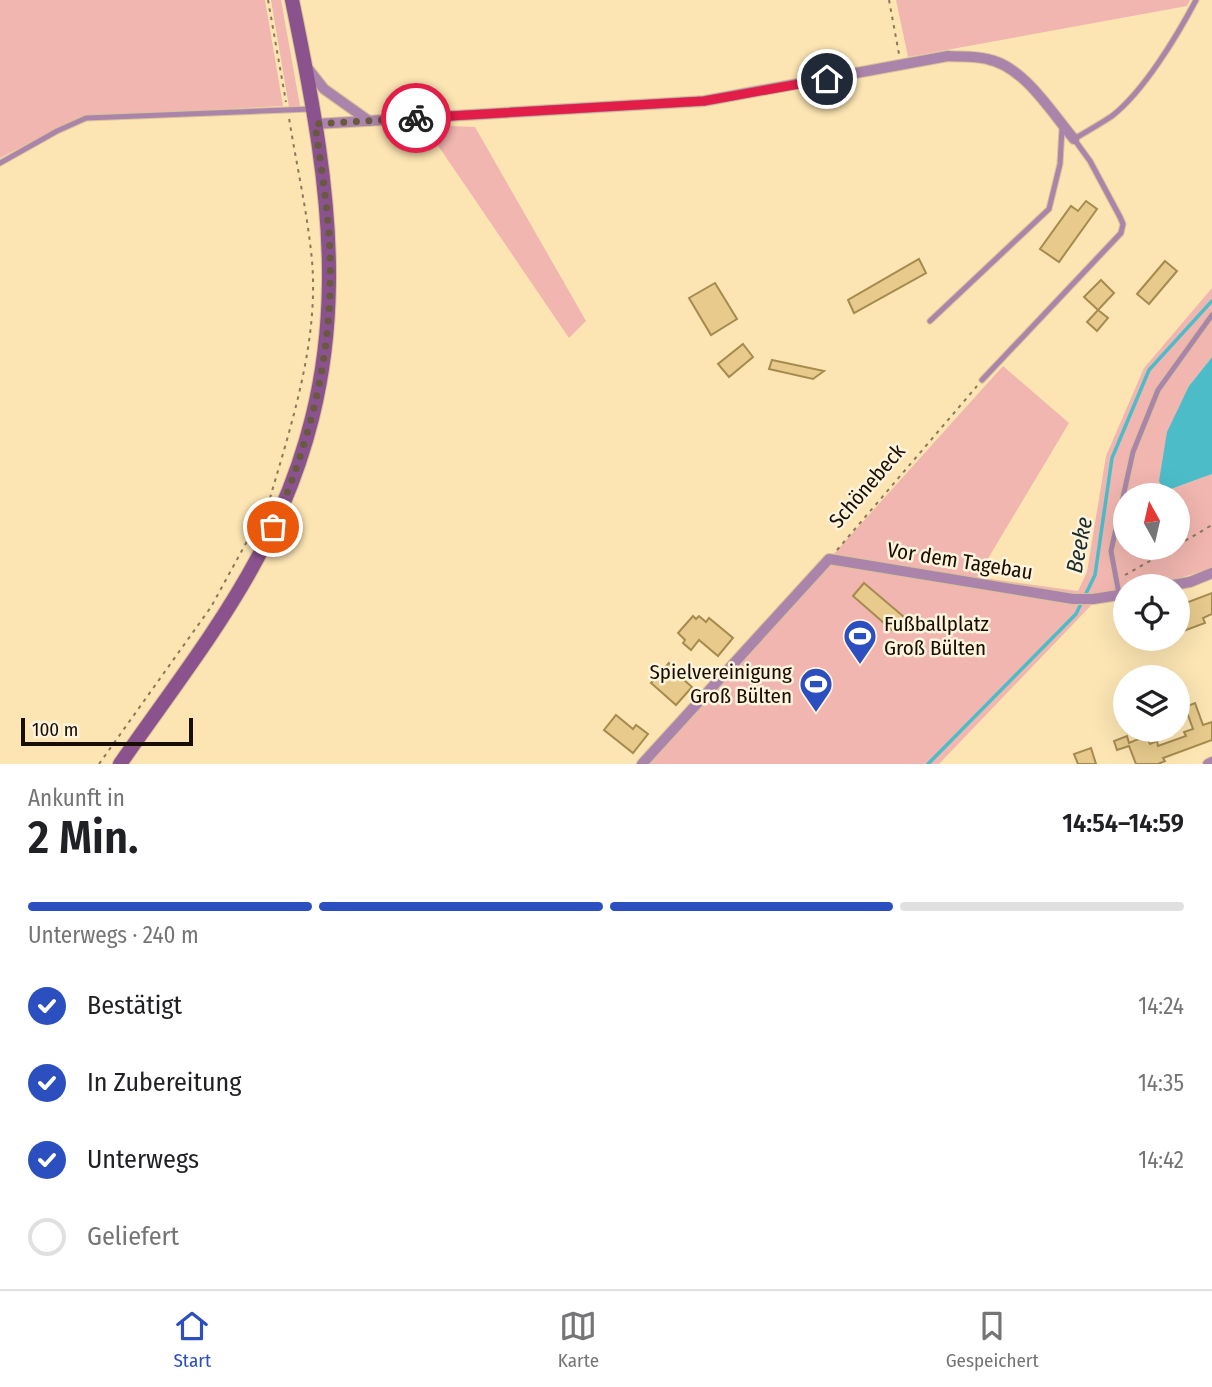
<!DOCTYPE html>
<html lang="de">
<head>
<meta charset="utf-8">
<style>
	body { margin:0; font-family:"Fira Sans Condensed",sans-serif; background:#f2f2f2; color:#202124; height:100vh; display:flex; flex-direction:column; font-size:26px; white-space:nowrap }
	* { box-sizing:border-box; margin:0 }
	p { font-size:23px; color:#757577 }
	.icon { flex:none; width:38px; height:38px; fill:none; stroke:currentColor; stroke-width:2; stroke-linecap:round; stroke-linejoin:round }
	.map { position:relative; height:764px; overflow:hidden }
	.drawer { display:flex; flex-direction:column; background:#fff; flex:1 }
	.drawer>* { flex:none }
	.needle { width:46px; rotate:352deg }
	.controls { position:absolute; left:1113px; top:483px; display:grid; gap:14px }
	.controls a { display:grid; place-items:center; width:77px; height:77px; border-radius:50%; background:#fff; box-shadow:0 7px 28px #0002; font-size:35px }
	.scale { position:absolute; left:21px; bottom:18px; width:172px; box-sizing:border-box; padding-left:7px; border:4px solid #180e00; border-top:0; font-size:19px; line-height:24px; white-space:nowrap; color:#180e00; -webkit-text-stroke:5px #fff3db; paint-order:stroke }
	.pin { position:absolute; display:grid; place-items:center; width:60px; height:60px; color:#fff; margin:-30px; border:4px solid #fff; border-radius:50%; box-shadow:0 2px 7px #0007 }
	.courier { position:absolute; display:grid; place-items:center; width:70px; height:70px; margin:-35px; border:5px solid #e11d48; border-radius:50%; background:#fff; color:#222; box-shadow:0 2px 9px #0007 }
	.headline em { font-style:normal; font-weight:600 }
	.headline div { display:flex; flex-direction:column-reverse }
	.headline { display:flex; align-items:center; justify-content:space-between; height:119px; padding:0 28px }
	h1 { font-size:46px; font-weight:600; line-height:52px }
	.bar { display:grid; grid-template-columns:repeat(4,1fr); gap:10px 7px; align-content:center; height:84px; padding:0 28px }
	.bar i { height:9px; border-radius:5px; background:#e0e0e0 }
	.bar .active { background:#2b4fbf }
	.bar p { grid-column:span 4 }
	ol { padding:0 28px; list-style:none }
	li { display:flex; align-items:center; gap:21px; height:77px }
	li p { margin-inline-start:auto }
	li .icon { padding:7px; border-radius:50%; background:#2b4fbf; color:#fff; stroke-width:4 }
	li:last-child { color:#757577 }
	li i { width:38px; height:38px; border:4px solid #e0e0e0; border-radius:50% }
	.tab-bar { display:flex; justify-content:space-around; align-items:center; height:98px; border-top:2px solid #e0e0e0; background:#fff; font-size:19px; color:#757577 }
	.tab-bar a { display:grid; justify-items:center; gap:4px }
	.tab-bar .active { color:#2b4fbf }
	.map>svg:first-child { display:block }
	.green { fill:#f0b6af; fill-rule:evenodd }
	.water { fill:#4dbcc9 }
	.lines { fill:none; stroke-linecap:round; stroke-linejoin:round }
	.stream { stroke:#4dbcc9; stroke-width:3.5 }
	.building { fill:#e7ca8c; stroke:#a68b4f; stroke-width:2 }
	.lane-casing { stroke:#d8c396; stroke-width:7 }
	.street-casing { stroke:#d8c396; stroke-width:12 }
	.secondary-casing { stroke:#d8c396; stroke-width:16 }
	.path { stroke:#8a7959; stroke-width:2; stroke-dasharray:3.5 5; stroke-linecap:butt }
	.lane { stroke:#ab84ab; stroke-width:5 }
	.street { stroke:#ab84ab; stroke-width:10 }
	.secondary { stroke:#8b538d; stroke-width:14 }
	.done { stroke:#68593f; stroke-width:7; stroke-dasharray:0 12.6 }
	.route { stroke:#e11d48; stroke-width:9 }
	.labels { text-anchor:middle; dominant-baseline:central; stroke-width:5; stroke-linejoin:round; paint-order:stroke }
	.street-label { font-size:21px; fill:#180e00; stroke:#fff3db }
	.poi-label { font-size:21px; fill:#180e00; stroke:#fff3db; text-anchor:start }
	.water-label { font-size:23px; font-style:italic; fill:#192d2f; stroke:#fff3db }
</style>
</head>
<body>
<div class="map">
<svg width="1212" height="764" viewBox="0 0 1212 764">
	<rect width="100%" height="100%" fill="#fce5b3"/>
	<g class="green">
		<polygon points="0,0 265,0 283,106 80,117 0,158"/>
		<polygon points="271,0 281,0 300,106 289,107"/>
		<polygon points="896,0 1190,0 1187,6 908,57"/>
		<polygon points="424,125 475,127 586,321 569,338"/>
		<path d="M 1212,288 L 1212,357 L 1189,386 L 1171,489 L 1212,474 L 1212,567 C 1185,578 1155,586 1125,586 L 1125,589 L 1102,594 L 939,764 L 649,764 L 831,557 L 1003,366 L 1069,423 L 977,577 L 1078,591 L 1087,572 L 1106,456 L 1144,368 ZM 1125,495 L 1178,495 L 1178,548 L 1125,548 Z"/>
	</g>
	<polygon class="water" points="1212,357 1212,474 1171,489 1163,488 1159,481 1167,432 1189,386"/>
	<g class="lines">
		<polyline class="stream" points="928,764 1076,614 1095,575 1112,458 1149,370 1212,301"/>
	</g>
	<g class="building">
		<polygon points="1086,201 1097,209 1059,262 1040,249 1071,206 1078,211"/>
		<polygon points="919,259 926,273 854,313 848,300"/>
		<polygon points="1165,261 1177,271 1149,304 1137,294"/>
		<polygon points="1101,280 1114,293 1098,310 1084,297"/>
		<polygon points="715,283 737,319 711,335 689,298"/>
		<polygon points="1098,310 1108,318 1097,331 1087,322"/>
		<polygon points="743,344 753,357 729,377 718,364"/>
		<polygon points="772,360 824,371 813,379 769,369"/>
		<polygon points="864,583 904,617 892,630 853,596"/>
		<polygon points="1212,593 1212,614 1203,618 1205,623 1178,633 1178,606"/>
		<polygon points="693,616 696,619 699,616 706,622 709,618 733,638 718,656 699,640 691,650 683,643 685,640 678,633"/>
		<polygon points="669,663 676,669 674,671 692,687 676,705 651,683"/>
		<polygon points="1195,703 1203,725 1212,722 1212,740 1163,758 1165,761 1158,764 1136,764 1129,746 1117,750 1114,741 1127,736 1129,743 1146,736 1150,744 1157,741 1158,746 1186,736 1184,732 1193,729 1185,707"/>
		<polygon points="616,715 633,729 636,725 648,734 633,753 604,730"/>
		<polygon points="1091,748 1096,764 1078,764 1074,754"/>
	</g>
	<g class="lines">
		<defs>
			<g id="lane">
				<polyline points="0,163 57,131 86,118 311,109"/>
				<polyline points="930,321 1049,209 1060,164 1062,128"/>
				<path d="M 982,380 L 1121,233 L 1123,224 L 1120,217 L 1090,161 L 1074,139 C 1086,132 1100,124 1112,116 C 1144,91 1177,36 1196,0"/>
				<polyline points="1119,594 1111,551 1133,452 1158,390 1212,315"/>
			</g>
			<g id="street">
				<polyline points="306,66 324,89 369,121"/>
				<path d="M 315,124 L 704,101 L 948,56 C 961,57 974,56 987,59 C 1024,66 1051,112 1074,139"/>
				<polyline points="1167,586 1190,582 1212,573"/>
				<polyline points="642,764 829,559 1073,599 1093,599 1125,594"/>
				<polyline points="1208,764 1212,762"/>
			</g>
			<path id="secondary" d="M 120,764 C 167,696 219,630 258,557 C 360,365 334,203 292,0"/>
		</defs>
		<use href="#lane" class="lane-casing"/>
		<use href="#street" class="street-casing"/>
		<use href="#secondary" class="secondary-casing"/>
		<g class="path">
			<polyline points="268,0 286,102"/>
			<polyline points="889,0 899,54"/>
			<path d="M 270,498 C 293,419 321,334 311,251 C 306,206 296,162 289,118"/>
			<polyline points="1178,545 1212,525"/>
			<polyline points="837,550 977,386"/>
			<polyline points="1125,575 1173,548"/>
			<polyline points="99,764 211,607 263,512"/>
		</g>
		<use href="#lane" class="lane"/>
		<use href="#street" class="street"/>
		<use href="#secondary" class="secondary"/>
	</g>
	<g class="lines">
		<path class="done" d="M 273,527 C 311,441 333,351 330,257 C 329,212 321,168 315,124 L 416,118"/>
		<polyline class="route" points="416,118 704,101 827,79"/>
	</g>
	<defs>
		<symbol id="stadium-pin" viewBox="-11 -11 22 30"><path d="M0 17L-7.5 6A9.5 9.5 0 1 1 7.5 6Z" fill="#2b4fbf" stroke="#fff3db"/><path d="M0-5a6.5 5 0 1 0 0 10a6.5 5 0 1 0 0-10ZM-3.5-1.8h7v3.6h-7Z" fill="#fff"/></symbol>
	</defs>
	<g fill-rule="evenodd">
		<use href="#stadium-pin" x="841" y="617" width="38" height="52"/>
		<use href="#stadium-pin" x="797" y="665" width="38" height="52"/>
	</g>
	<g class="labels">
		<g class="street-label">
			<text transform="translate(867 486) rotate(-49)">Schönebeck</text>
			<text transform="translate(960 561) rotate(9)">Vor dem Tagebau</text>
		</g>
		<g class="poi-label">
			<text x="884" y="624">Fußballplatz<tspan x="884" dy="24">Groß Bülten</tspan></text>
			<text x="792" y="672" text-anchor="end">Spielvereinigung<tspan x="792" dy="24">Groß Bülten</tspan></text>
		</g>
		<g class="water-label">
			<text transform="translate(1079 545) rotate(-79)">Beeke</text>
		</g>
	</g>
</svg>
<div class="controls">
<a><svg class="needle" viewBox="-14 -14 28 28"><path d="M0-13l5 13h-10z" fill="#e53935"/><path d="M0 13l5-13h-10z" fill="#757577"/></svg></a>
<a><svg class="icon" aria-label="locate" viewBox="0 0 24 24"><circle cx="12" cy="12" r="6"/><path d="M12 2v4M12 18v4M2 12h4M18 12h4"/></svg></a>
<a><svg class="icon" aria-label="layers" viewBox="0 0 24 24"><path d="M12 4l9 5-9 5-9-5zM3 14l9 5 9-5"/></svg></a>
</div>
<div class="scale">100 m</div>
<div class="pin" style="left:273px;top:527px;background:#ea580c"><svg class="icon" aria-label="bag" viewBox="0 0 24 24"><path d="M5 8h14l-1 12H6zM9 8a3 3 0 0 1 6 0"/></svg></div>
<div class="pin" style="left:827px;top:79px;background:#1f2937"><svg class="icon" aria-label="home" viewBox="0 0 24 24"><path d="M3 11l9-7 9 7M6 9v11h12V9"/></svg></div>
<div class="courier" style="left:416px;top:118px"><svg class="icon" aria-label="bike" viewBox="0 0 24 24"><circle cx="6" cy="16" r="4"/><circle cx="18" cy="16" r="4"/><path d="M6 16l4-8h5l3 8M10 8l3 8H6M13 5h3"/></svg></div>
</div>
<section class="drawer">
<div class="headline"><div><h1>2 Min.</h1><p>Ankunft in</p></div><em>14:54–14:59</em></div>
<div class="bar"><i class="active"></i><i class="active"></i><i class="active"></i><i></i><p>Unterwegs · 240 m</p></div>
<ol>
<li><svg class="icon" aria-label="check" viewBox="0 0 24 24"><path d="M5 12l5 5 9-10"/></svg>Bestätigt<p>14:24</p></li>
<li><svg class="icon" aria-label="check" viewBox="0 0 24 24"><path d="M5 12l5 5 9-10"/></svg>In Zubereitung<p>14:35</p></li>
<li><svg class="icon" aria-label="check" viewBox="0 0 24 24"><path d="M5 12l5 5 9-10"/></svg>Unterwegs<p>14:42</p></li>
<li><i></i>Geliefert</li>
</ol>
</section>
<nav class="tab-bar">
<a class="active"><svg class="icon" aria-label="home" viewBox="0 0 24 24"><path d="M3 11l9-7 9 7M6 9v11h12V9"/></svg>Start</a>
<a><svg class="icon" aria-label="map" viewBox="0 0 24 24"><path d="M3 6l6-2 6 2 6-2v14l-6 2-6-2-6 2zM9 4v14M15 6v14"/></svg>Karte</a>
<a><svg class="icon" aria-label="saved" viewBox="0 0 24 24"><path d="M7 4h10v16l-5-4-5 4z"/></svg>Gespeichert</a>
</nav>
</body>
</html>
